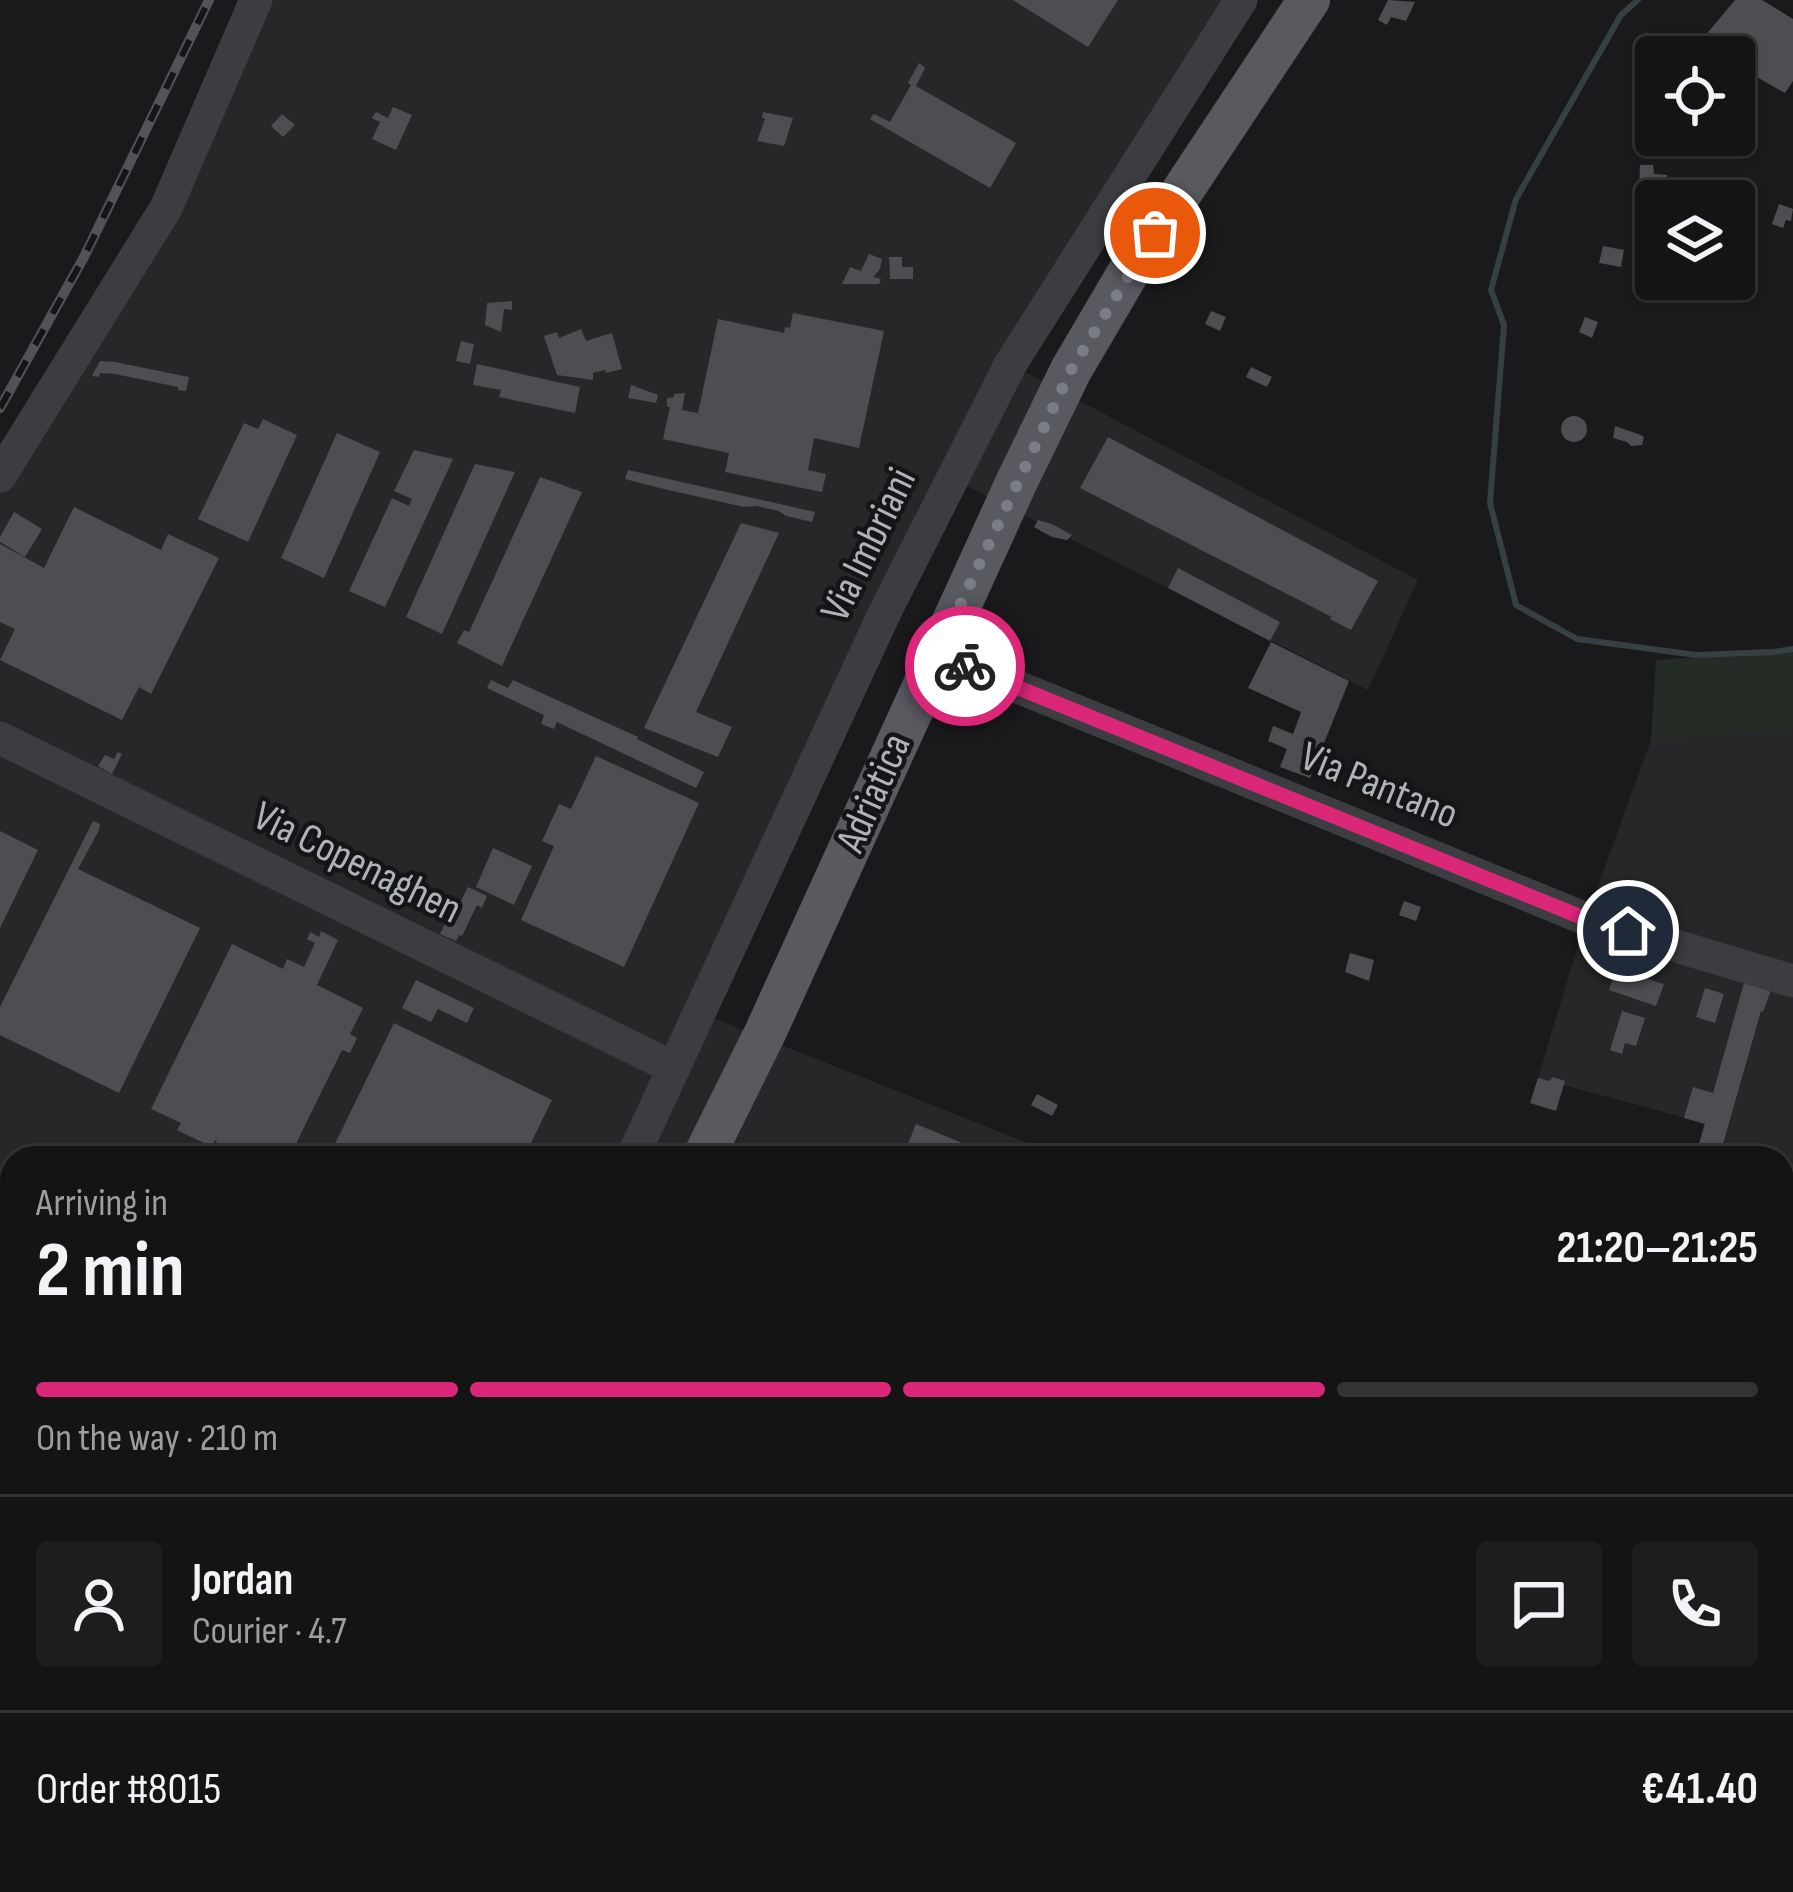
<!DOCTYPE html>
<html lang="en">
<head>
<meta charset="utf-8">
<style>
	body { margin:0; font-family:"Sofia Sans Condensed",sans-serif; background:#1d1d1e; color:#f1f3f6; height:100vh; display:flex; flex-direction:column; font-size:45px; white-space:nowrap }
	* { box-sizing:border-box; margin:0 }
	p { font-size:39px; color:#9d9ea0 }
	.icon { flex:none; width:66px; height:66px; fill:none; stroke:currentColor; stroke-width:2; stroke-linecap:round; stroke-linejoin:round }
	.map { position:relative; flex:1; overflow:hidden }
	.drawer { position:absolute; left:0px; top:1146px; width:1794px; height:747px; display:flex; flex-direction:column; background:#141415; border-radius:36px 36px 0 0; box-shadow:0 3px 9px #0004,0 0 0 3px #333334 }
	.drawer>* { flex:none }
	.tools { position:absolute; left:1635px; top:36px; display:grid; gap:24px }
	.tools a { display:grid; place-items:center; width:120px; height:120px; border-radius:12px; background:#141415; box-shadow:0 3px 9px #0004,0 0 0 3px #333334; font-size:60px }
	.pin { position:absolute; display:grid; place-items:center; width:102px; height:102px; color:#fff; margin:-51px; border:6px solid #fff; border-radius:50%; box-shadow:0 3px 12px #0007 }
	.courier { position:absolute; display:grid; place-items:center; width:120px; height:120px; margin:-60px; border:9px solid #db2777; border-radius:50%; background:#fff; color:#222; box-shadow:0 3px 15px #0007 }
	.overview em { font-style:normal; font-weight:700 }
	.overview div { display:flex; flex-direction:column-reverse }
	.overview { display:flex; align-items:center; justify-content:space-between; height:204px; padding:0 36px }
	h1 { font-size:78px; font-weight:700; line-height:90px }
	.bar { display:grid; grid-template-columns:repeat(4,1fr); gap:18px 12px; align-content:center; height:144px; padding:0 36px }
	.bar i { height:15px; border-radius:9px; background:#333334 }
	.bar .on { background:#db2777 }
	.bar p { grid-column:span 4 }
	.line { display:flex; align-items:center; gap:30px; padding:0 36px; border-top:3px solid #333334 }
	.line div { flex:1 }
	.round { display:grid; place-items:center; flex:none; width:126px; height:126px; border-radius:12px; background:#1d1d1e }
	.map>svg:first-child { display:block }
	.built { fill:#262729 }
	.green { fill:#242c25 }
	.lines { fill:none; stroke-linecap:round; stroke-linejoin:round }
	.stream { stroke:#353f44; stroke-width:6 }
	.building { fill:#4c4e51 }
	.minor { stroke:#3c3d41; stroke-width:33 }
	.major { stroke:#585a60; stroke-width:42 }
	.rail-casing { stroke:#515358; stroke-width:10 }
	.rail { stroke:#151517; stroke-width:6; stroke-dasharray:18; stroke-linecap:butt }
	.done { stroke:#7a7d83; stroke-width:12; stroke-dasharray:0 21.6 }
	.route { stroke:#db2777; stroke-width:15 }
	.labels { text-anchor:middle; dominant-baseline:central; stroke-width:9; stroke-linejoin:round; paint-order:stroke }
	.street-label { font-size:42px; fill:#aeb3ba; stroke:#151517 }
</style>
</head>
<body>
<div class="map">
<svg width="1793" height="1892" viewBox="0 0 1793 1892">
	<rect width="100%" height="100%" fill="#1a1a1c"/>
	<g class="built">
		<polygon points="256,0 1241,0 1010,364 1418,580 1368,690 953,479 701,1013 1065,1158 12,1158 12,1881 149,1881 142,1892 0,1892 0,476 166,208"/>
		<polygon points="1793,717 1793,1892 1460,1892 1432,1881 1782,1881 1782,1158 1695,1158 1704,1123 1538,1078 1586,919 1655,729"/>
	</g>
	<g class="green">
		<polygon points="1793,651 1793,729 1651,740 1656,660"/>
		<polygon points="1241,1881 1432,1881 1460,1892 1236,1892"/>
	</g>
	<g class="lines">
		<polyline class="stream" points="1638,0 1621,15 1516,199 1491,290 1504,325 1490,503 1516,605 1577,639 1696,655 1773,652 1793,649"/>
	</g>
	<g class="building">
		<polygon points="1013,0 1118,0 1088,47"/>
		<polygon points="1388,0 1415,2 1406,21 1391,17 1387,25 1378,20"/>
		<polygon points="1735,0 1762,0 1793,19 1793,81 1785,93 1734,64 1734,57 1722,57 1699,43"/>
		<polygon points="919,63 925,68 916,86 1016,143 990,188 870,119 874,114 890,122 911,85 908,83"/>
		<polygon points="393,107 412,115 396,150 372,139 380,122 372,118 376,112 388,118"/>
		<polygon points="763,112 793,118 784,146 757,141 765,119 762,117"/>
		<polygon points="282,114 295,125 283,137 271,126"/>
		<polygon points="1640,165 1653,165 1654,174 1667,175 1666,189 1639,189"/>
		<polygon points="1779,204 1793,209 1791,221 1786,220 1783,228 1772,224"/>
		<polygon points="1603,246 1624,250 1621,267 1599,263"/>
		<polygon points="869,254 882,259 880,269 873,277 881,279 879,284 842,284 850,267 861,271"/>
		<polygon points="889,257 902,257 902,267 913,267 913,279 890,279"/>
		<polygon points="512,301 512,310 504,309 501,332 485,325 487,303"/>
		<polygon points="1211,311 1226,317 1220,331 1205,324"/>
		<polygon points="793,313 884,331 859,448 814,438 808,470 826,474 822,492 725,472 729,453 663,439 670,407 667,407 667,398 674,397 674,394 685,393 682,410 698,413 718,319 784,333 785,327 790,328"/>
		<polygon points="1585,317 1598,322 1592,338 1579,332"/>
		<polygon points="581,329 586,341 612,333 622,369 606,373 605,370 593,373 593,380 557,375 544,336 557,332 559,338"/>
		<polygon points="461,341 474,344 470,364 456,361"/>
		<polygon points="100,361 115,362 189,377 186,391 178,390 178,387 115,374 100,373 99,377 92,376"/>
		<polygon points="477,364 580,387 575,413 499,397 501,390 473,385"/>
		<polygon points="1251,367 1272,377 1267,387 1246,377"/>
		<polygon points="631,385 658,395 656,403 628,398"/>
		<circle cx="1574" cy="429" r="13"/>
		<polygon points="263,419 297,435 248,542 198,519 244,423 258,429"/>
		<polygon points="1615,426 1641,435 1644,437 1642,445 1631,446 1627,442 1613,438"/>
		<polygon points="337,433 380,452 324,578 281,558"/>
		<polygon points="1108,437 1378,581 1351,630 1330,619 1332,617 1080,488"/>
		<polygon points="414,450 453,459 385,607 349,591 392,498 409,506 412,499 394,491"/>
		<polygon points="475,464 515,472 442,634 406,617"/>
		<polygon points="628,470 815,512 812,522 786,516 779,511 756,506 744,507 664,489 625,479"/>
		<polygon points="540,477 582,492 502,666 457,643 464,630 469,632"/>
		<polygon points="74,507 161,550 168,534 219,558 151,694 139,687 122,720 0,660 15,629 0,622 0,544 44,568"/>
		<polygon points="14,512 42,529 25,557 0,542 0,537"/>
		<polygon points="1038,520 1052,524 1072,535 1067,540 1052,537 1034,527"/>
		<polygon points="741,523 779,533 696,712 732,727 718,757 644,728"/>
		<polygon points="1178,568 1280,622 1270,641 1168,588"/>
		<polygon points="1271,642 1349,681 1310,778 1280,767 1287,749 1268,741 1273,726 1293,734 1301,712 1248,688"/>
		<polygon points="491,680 508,688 513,680 638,737 637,739 704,772 696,788 557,722 554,729 541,724 544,715 487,688"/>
		<polygon points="118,752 122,754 112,774 98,766 105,755 114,759"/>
		<polygon points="596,756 699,803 624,967 521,920 554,846 542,841 559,804 571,809"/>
		<polygon points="93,821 100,824 99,830 78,869 200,928 119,1093 0,1035 0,1007"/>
		<polygon points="0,831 38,850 0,928"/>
		<polygon points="493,848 532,866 514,905 476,887"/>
		<polygon points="468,887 487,896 482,908 477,905 462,936 459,935 456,941 440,934 457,899 461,901"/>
		<polygon points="1404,901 1421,907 1416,921 1399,915"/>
		<polygon points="321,931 338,940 317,985 363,1008 350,1034 357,1038 350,1053 342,1050 289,1158 252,1158 229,1147 225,1155 213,1150 217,1141 215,1140 212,1147 177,1130 181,1123 151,1109 232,944 283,969 287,959 304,967 315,943 307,939 310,932 319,937"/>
		<polygon points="1350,953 1374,960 1369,981 1345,972"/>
		<polygon points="1616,969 1664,984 1656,1006 1609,990"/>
		<polygon points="1746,976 1771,990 1763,1012 1761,1011 1719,1158 1695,1158 1705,1124 1684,1118 1693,1087 1713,1093"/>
		<polygon points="416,980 474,1008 467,1023 438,1009 431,1022 402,1008"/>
		<polygon points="1705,988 1724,994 1715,1023 1696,1017"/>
		<polygon points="1622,1011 1645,1018 1636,1046 1625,1043 1622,1054 1610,1050"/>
		<polygon points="394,1023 552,1100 526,1153 520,1150 516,1158 328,1158"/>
		<polygon points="1552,1077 1565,1081 1556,1111 1530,1103 1538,1078 1550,1081"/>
		<polygon points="1037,1094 1058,1105 1052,1116 1031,1105"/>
		<polygon points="916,1124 950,1138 998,1158 902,1158"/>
		<polygon points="1782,1164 1793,1167 1793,1383 1783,1417 1782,1216 1785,1207 1782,1206"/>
		<polygon points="12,1308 12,1380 0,1375 0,1326"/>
		<polygon points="7,1575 12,1577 12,1654 0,1649 0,1590"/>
		<polygon points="0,1754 12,1759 12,1881 28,1881 24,1892 0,1892"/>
		<polygon points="1179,1881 1204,1881 1200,1889 1204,1892 1173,1892"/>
	</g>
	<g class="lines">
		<g class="minor">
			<polyline points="0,476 166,208 256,0"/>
			<polyline points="937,654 1586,919 1793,981"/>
			<polyline points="0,738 674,1068"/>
			<polyline points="632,1158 885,612 1010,365 1241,0"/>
			<polyline points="982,1881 1004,1892"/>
			<polyline points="142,1892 149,1881"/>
		</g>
		<g class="major">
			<polyline points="703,1158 765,1033 1017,481 1071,370 1128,273 1309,0"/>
			<polyline points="206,1892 214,1881"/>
		</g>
		<defs>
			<polyline id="rail" points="0,408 84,257 209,0"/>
		</defs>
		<use href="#rail" class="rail-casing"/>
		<use href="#rail" class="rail"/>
	</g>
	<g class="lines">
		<polyline class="done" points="965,666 937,654 1071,370 1155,233"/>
		<polyline class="route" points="965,666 1586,919 1628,931"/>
	</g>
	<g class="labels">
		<g class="street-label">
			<text transform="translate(869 545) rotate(-64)">Via Imbriani</text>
			<text transform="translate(1379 786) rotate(22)">Via Pantano</text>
			<text transform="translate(874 793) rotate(-66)">Adriatica</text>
			<text transform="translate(357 863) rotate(26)">Via Copenaghen</text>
		</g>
	</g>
</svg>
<div class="tools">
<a><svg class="icon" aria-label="locate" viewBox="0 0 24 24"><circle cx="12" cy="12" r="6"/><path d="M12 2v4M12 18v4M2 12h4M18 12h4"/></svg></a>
<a><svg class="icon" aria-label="layers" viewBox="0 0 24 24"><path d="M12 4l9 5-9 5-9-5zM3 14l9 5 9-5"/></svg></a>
</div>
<div class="pin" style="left:1155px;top:233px;background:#ea580c"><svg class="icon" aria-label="bag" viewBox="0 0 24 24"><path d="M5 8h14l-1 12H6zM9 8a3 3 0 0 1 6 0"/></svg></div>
<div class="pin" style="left:1628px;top:931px;background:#1f2937"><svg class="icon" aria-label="home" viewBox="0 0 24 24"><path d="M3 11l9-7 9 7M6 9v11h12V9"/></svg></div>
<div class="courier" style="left:965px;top:666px"><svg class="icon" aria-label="bike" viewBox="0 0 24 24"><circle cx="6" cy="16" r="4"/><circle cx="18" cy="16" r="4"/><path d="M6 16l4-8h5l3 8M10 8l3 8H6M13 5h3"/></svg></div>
<section class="drawer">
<div class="overview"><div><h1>2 min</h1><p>Arriving in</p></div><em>21:20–21:25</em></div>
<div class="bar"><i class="on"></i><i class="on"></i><i class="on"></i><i></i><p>On the way · 210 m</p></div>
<div class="line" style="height:216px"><a class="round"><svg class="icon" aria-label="person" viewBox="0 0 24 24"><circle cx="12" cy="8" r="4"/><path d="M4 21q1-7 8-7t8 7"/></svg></a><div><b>Jordan</b><p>Courier · 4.7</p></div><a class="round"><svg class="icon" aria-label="chat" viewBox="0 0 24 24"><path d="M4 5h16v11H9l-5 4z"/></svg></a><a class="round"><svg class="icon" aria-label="phone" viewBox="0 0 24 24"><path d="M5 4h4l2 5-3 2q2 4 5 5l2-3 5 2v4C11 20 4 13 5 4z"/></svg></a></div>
<div class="line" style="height:156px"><div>Order #8015</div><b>€41.40</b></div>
</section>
</div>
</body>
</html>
